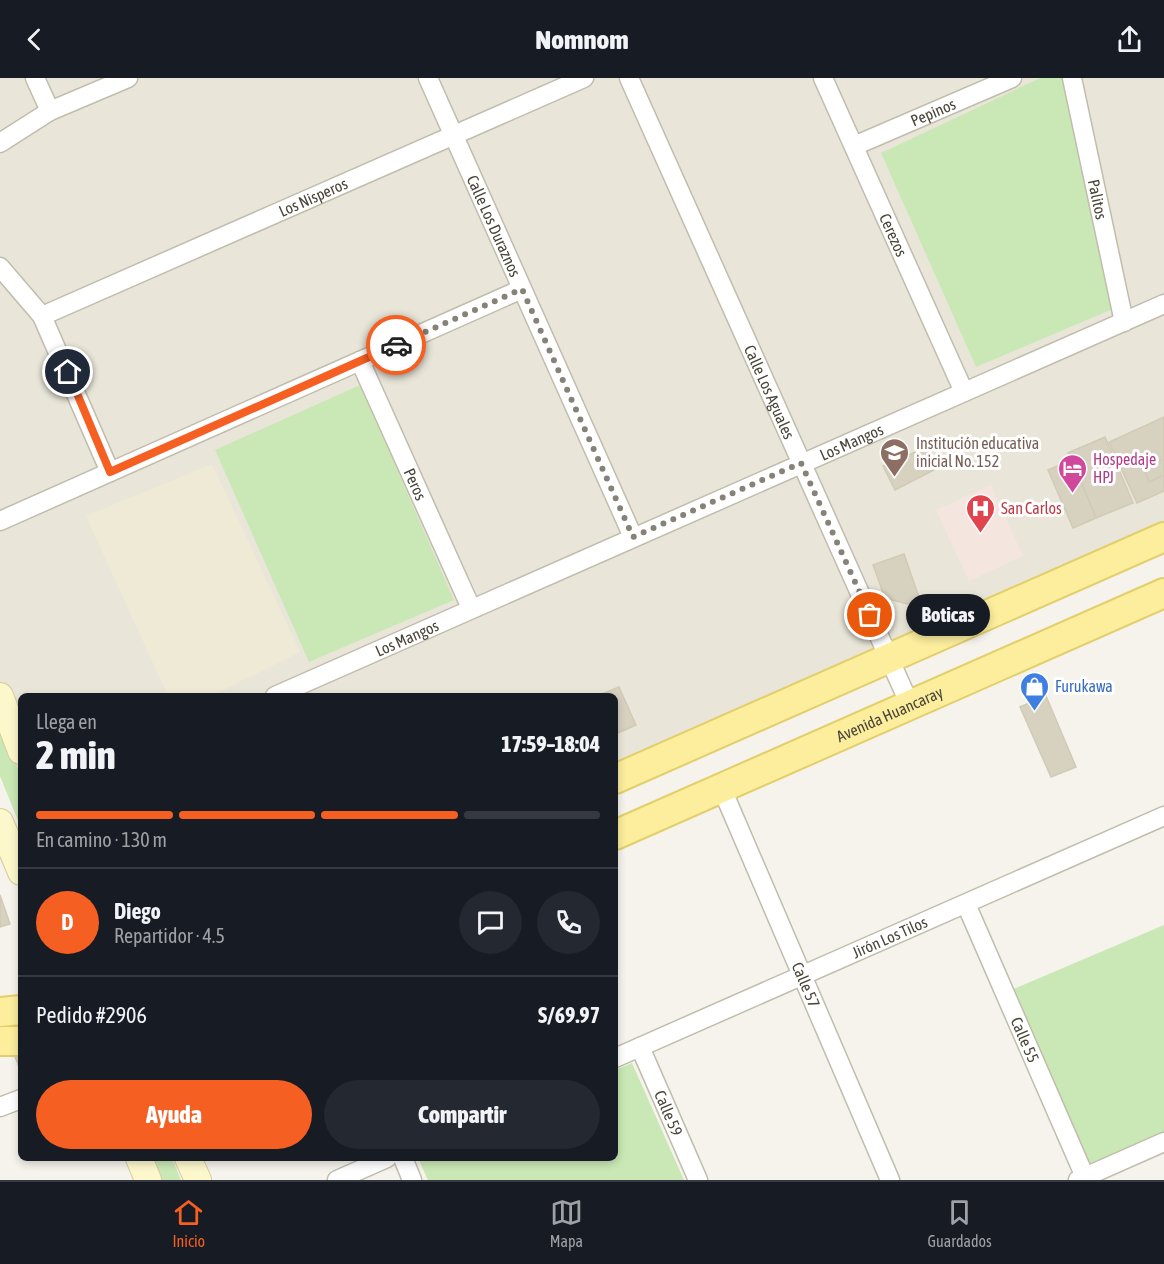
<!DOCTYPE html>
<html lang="es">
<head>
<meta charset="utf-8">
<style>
	body { margin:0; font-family:"Asap Condensed",sans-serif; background:#242831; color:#f1f3f6; height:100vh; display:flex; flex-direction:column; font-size:22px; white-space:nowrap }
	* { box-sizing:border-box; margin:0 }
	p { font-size:20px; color:#9ea1a6 }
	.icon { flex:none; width:33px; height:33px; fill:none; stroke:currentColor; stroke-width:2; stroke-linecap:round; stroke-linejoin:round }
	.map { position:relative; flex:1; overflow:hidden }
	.panel { position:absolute; left:18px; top:615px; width:600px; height:468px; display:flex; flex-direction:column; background:#171b24; border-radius:9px; box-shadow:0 3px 9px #0003 }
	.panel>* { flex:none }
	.pin { position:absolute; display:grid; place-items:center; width:51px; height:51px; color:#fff; margin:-26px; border:3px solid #fff; border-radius:50%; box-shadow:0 2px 6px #0007 }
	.courier { position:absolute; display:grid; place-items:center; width:60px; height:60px; margin:-30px; border:4px solid #f55f22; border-radius:50%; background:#fff; color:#222; box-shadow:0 2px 8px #0007 }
	.bubble { position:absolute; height:42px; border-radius:21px; background:#171b24; box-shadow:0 3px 9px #0003; font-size:20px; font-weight:800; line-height:42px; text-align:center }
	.overview em { font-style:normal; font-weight:800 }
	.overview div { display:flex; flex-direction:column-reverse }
	.overview { display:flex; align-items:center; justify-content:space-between; height:102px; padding:0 18px }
	h1 { font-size:39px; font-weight:800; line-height:45px }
	.bar { display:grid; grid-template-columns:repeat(4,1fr); gap:9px 6px; align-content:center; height:72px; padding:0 18px }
	.bar i { height:8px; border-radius:4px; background:#363941 }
	.bar .active { background:#f55f22 }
	.bar p { grid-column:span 4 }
	.line { display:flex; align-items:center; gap:15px; padding:0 18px; border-top:2px solid #363941 }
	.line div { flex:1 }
	.round { display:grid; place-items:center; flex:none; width:63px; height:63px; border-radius:32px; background:#242831 }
	.primary-button { display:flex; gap:12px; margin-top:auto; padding:12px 18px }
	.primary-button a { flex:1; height:69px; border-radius:36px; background:#f55f22; color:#fff; font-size:24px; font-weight:800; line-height:69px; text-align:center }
	.primary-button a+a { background:#242831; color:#f1f3f6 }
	header { display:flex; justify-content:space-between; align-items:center; height:78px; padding:0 18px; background:#171b24; font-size:27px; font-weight:800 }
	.tab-bar { display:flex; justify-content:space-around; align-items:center; height:84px; border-top:2px solid #363941; background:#171b24; font-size:16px; color:#9ea1a6 }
	.tab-bar a { display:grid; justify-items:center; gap:3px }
	.tab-bar .active { color:#f55f22 }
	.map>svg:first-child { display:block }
	.residential { fill:#e9e6d9 }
	.education { fill:#eeead5 }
	.medical { fill:#f5e5df }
	.green { fill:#cae8b5 }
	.building { fill:#d7d1c0; stroke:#d1cab4; stroke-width:1.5 }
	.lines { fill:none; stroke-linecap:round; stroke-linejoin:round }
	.street-casing { stroke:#c1bdad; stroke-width:21 }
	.secondary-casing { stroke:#d4cc9b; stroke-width:28 }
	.primary-casing { stroke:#e2cf6c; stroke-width:32 }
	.street { stroke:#fff; stroke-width:18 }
	.secondary { stroke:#fdf8cc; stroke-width:26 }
	.primary { stroke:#fcee9d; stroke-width:28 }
	.done { stroke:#858277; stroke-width:6; stroke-dasharray:0 10.8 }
	.route { stroke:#f55f22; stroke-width:8 }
	.labels { text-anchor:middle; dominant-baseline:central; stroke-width:6; stroke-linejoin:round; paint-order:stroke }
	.street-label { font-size:16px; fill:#494539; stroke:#fff }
	.education-label { font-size:16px; fill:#785e54; stroke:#fff; text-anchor:start }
	.hotel-label { font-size:16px; fill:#b23c85; stroke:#fff; text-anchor:start }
	.health-label { font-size:16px; fill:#be3a42; stroke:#fff; text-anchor:start }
	.shop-label { font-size:16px; fill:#366cbe; stroke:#fff; text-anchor:start }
</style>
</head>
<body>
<header><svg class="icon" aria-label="back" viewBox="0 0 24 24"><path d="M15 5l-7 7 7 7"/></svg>Nomnom<svg class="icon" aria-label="share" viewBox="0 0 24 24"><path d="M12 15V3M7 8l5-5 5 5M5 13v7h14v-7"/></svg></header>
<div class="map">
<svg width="1164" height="1102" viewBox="0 0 1164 1102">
	<rect width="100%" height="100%" fill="#f5f3eb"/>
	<polygon class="residential" points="0,0 1164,0 1164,473 615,714 615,618 21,618 21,733 0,678"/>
	<polygon class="education" points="212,386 300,574 211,618 168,618 86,438"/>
	<polygon class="medical" points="991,407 1023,478 969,503 936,432"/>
	<g class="green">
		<polygon points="1040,0 1062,0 1113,231 976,289 881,75"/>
		<polygon points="360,307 454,522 309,584 215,372"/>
		<polygon points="0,645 21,699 21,750 0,698"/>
		<polygon points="1164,847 1164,1055 1090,1088 1011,912"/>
		<polygon points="632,985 684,1102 428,1102 418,1080 615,1080 615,992"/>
		<polygon points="150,1080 172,1080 181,1102 159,1102"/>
	</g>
	<g class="building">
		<polygon points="1164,339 1164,413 1137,425 1109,364"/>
		<polygon points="1105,359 1133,425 1096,440 1068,375"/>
		<polygon points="925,370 936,391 895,412 883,388"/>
		<polygon points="1164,381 1164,397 1149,404 1143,389"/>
		<polygon points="1072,382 1096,440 1073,450 1048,392"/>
		<polygon points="904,476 920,522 907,526 885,520 873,487"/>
		<polygon points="619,609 636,647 615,656 615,618 597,618"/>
		<polygon points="1046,618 1076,689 1051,699 1020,629"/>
		<polygon points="0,817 10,846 0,849"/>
		<polygon points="12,971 21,971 21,994"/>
	</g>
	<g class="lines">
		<defs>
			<g id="street">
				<polyline points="35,0 50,33"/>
				<path id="s1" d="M 428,0 L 633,459"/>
				<path id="s2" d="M 629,0 L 910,627"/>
				<path id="s3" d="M 823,0 L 964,314"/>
				<path id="s4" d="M 1072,0 L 1124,244"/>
				<polyline points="0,65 50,33 128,0"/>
				<path id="s5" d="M 854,68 L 1012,0"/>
				<polyline points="0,189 42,238 110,394"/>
				<path id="s6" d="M 42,238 L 584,0"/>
				<path id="s7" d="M 360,283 L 471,530"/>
				<polyline points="0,443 522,211"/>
				<path id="s8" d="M 275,618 L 1164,226"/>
				<path id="s9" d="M 722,711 L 890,1102"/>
				<path id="s10" d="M 966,826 L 1085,1099"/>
				<path id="s11" d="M 640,969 L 698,1102"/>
				<path id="s12" d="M 615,980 L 1164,738"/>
				<polyline points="0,1029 21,1021"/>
				<polyline points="403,1080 412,1102"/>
				<polyline points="337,1102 387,1080"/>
				<polyline points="1078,1102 1164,1064"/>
			</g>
			<g id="secondary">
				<polyline points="0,618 21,673"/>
				<polyline points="0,744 21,794"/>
				<polyline points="139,1080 148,1102"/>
				<polyline points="188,1080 198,1102"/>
			</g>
			<g id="primary">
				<polyline points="615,701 1164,459"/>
				<path id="s13" d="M 615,757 L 1164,515"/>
				<polyline points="0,934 21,932"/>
				<polyline points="0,963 21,963"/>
			</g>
		</defs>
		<use href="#street" class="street-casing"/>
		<use href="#secondary" class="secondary-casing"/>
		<use href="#primary" class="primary-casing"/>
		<use href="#street" class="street"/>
		<use href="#secondary" class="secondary"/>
		<use href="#primary" class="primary"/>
	</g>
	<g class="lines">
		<polyline class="done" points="396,267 522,211 633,459 801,385 870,537"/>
		<polyline class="route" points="68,294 110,394 396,267"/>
	</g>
	<defs>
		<symbol id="school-pin" viewBox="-11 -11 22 30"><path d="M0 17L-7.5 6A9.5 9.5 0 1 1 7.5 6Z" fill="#8d6e63" stroke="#fff"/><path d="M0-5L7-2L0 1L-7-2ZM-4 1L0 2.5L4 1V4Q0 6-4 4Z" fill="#fff"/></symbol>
		<symbol id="hotel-pin" viewBox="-11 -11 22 30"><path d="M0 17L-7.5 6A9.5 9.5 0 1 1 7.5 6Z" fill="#d1479c" stroke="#fff"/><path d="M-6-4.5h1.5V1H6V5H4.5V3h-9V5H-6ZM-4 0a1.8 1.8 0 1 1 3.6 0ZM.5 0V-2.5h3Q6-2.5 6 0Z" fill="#fff"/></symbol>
		<symbol id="hospital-pin" viewBox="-11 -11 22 30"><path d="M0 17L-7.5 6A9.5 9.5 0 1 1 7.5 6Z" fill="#e0444e" stroke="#fff"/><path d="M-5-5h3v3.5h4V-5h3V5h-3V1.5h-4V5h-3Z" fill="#fff"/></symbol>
		<symbol id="shop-pin" viewBox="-11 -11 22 30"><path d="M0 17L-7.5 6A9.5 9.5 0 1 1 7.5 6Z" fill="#3f7fe0" stroke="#fff"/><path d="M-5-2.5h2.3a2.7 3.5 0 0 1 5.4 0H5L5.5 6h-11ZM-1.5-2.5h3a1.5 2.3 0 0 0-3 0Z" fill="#fff"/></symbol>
	</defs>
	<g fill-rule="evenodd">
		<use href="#school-pin" x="878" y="358" width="33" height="45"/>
		<use href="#hotel-pin" x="1056" y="374" width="33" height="45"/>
		<use href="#hospital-pin" x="964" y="414" width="33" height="45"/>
		<use href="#shop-pin" x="1018" y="592" width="33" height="45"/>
	</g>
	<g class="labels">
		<g class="street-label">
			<text stroke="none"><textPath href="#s5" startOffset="86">Pepinos</textPath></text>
			<text stroke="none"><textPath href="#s6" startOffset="296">Los Nisperos</textPath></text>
			<text stroke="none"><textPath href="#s4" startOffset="124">Palitos</textPath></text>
			<text stroke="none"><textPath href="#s1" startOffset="162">Calle Los Duraznos</textPath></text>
			<text stroke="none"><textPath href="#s3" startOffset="172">Cerezos</textPath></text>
			<text stroke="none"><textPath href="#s2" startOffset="344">Calle Los Aguales</textPath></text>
			<text stroke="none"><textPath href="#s8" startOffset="630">Los Mangos</textPath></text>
			<text stroke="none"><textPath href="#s7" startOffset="135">Peros</textPath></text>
			<text stroke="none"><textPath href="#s8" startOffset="144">Los Mangos</textPath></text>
			<text stroke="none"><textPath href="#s13" startOffset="300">Avenida Huancaray</textPath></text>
			<text stroke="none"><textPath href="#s12" startOffset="300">Jirón Los Tilos</textPath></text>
			<text stroke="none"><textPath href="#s9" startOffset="213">Calle 57</textPath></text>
			<text stroke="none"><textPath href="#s10" startOffset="148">Calle 55</textPath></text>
			<text stroke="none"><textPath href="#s11" startOffset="72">Calle 59</textPath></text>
		</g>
		<g class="education-label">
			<text x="916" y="365">Institución educativa<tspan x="916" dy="18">inicial No. 152</tspan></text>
		</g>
		<g class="hotel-label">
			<text x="1093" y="381">Hospedaje<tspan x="1093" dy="18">HPJ</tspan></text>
		</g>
		<g class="health-label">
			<text x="1001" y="430">San Carlos</text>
		</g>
		<g class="shop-label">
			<text x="1055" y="608">Furukawa</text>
		</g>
	</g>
</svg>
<div class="pin" style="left:870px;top:537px;background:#ea580c"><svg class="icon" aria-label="bag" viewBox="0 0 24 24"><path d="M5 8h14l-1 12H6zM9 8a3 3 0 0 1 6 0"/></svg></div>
<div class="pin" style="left:68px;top:294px;background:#1f2937"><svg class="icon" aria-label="home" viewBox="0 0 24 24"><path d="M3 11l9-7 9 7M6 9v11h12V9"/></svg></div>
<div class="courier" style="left:396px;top:267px"><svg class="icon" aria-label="car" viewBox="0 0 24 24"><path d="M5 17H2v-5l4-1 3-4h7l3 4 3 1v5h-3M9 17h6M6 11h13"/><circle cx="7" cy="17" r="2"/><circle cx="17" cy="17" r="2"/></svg></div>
<div class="bubble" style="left:906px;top:516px;width:84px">Boticas</div>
<section class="panel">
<div class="overview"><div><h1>2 min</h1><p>Llega en</p></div><em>17:59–18:04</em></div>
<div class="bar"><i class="active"></i><i class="active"></i><i class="active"></i><i></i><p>En camino · 130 m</p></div>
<div class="line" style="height:108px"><b class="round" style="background:#f55f22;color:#fff">D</b><div><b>Diego</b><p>Repartidor · 4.5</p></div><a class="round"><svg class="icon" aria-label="chat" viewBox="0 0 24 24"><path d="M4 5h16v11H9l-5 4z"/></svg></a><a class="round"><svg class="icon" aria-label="phone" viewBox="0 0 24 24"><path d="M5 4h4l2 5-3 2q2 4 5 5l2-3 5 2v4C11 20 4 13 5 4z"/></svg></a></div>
<div class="line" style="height:78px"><div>Pedido #2906</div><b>S/69.97</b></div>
<div class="primary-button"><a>Ayuda</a><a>Compartir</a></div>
</section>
</div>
<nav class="tab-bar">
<a class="active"><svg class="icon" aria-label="home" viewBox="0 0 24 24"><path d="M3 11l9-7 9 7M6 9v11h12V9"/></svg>Inicio</a>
<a><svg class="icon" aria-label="map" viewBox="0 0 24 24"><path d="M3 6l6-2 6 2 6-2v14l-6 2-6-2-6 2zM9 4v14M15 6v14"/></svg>Mapa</a>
<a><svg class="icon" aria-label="saved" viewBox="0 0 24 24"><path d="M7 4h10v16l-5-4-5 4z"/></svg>Guardados</a>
</nav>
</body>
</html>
